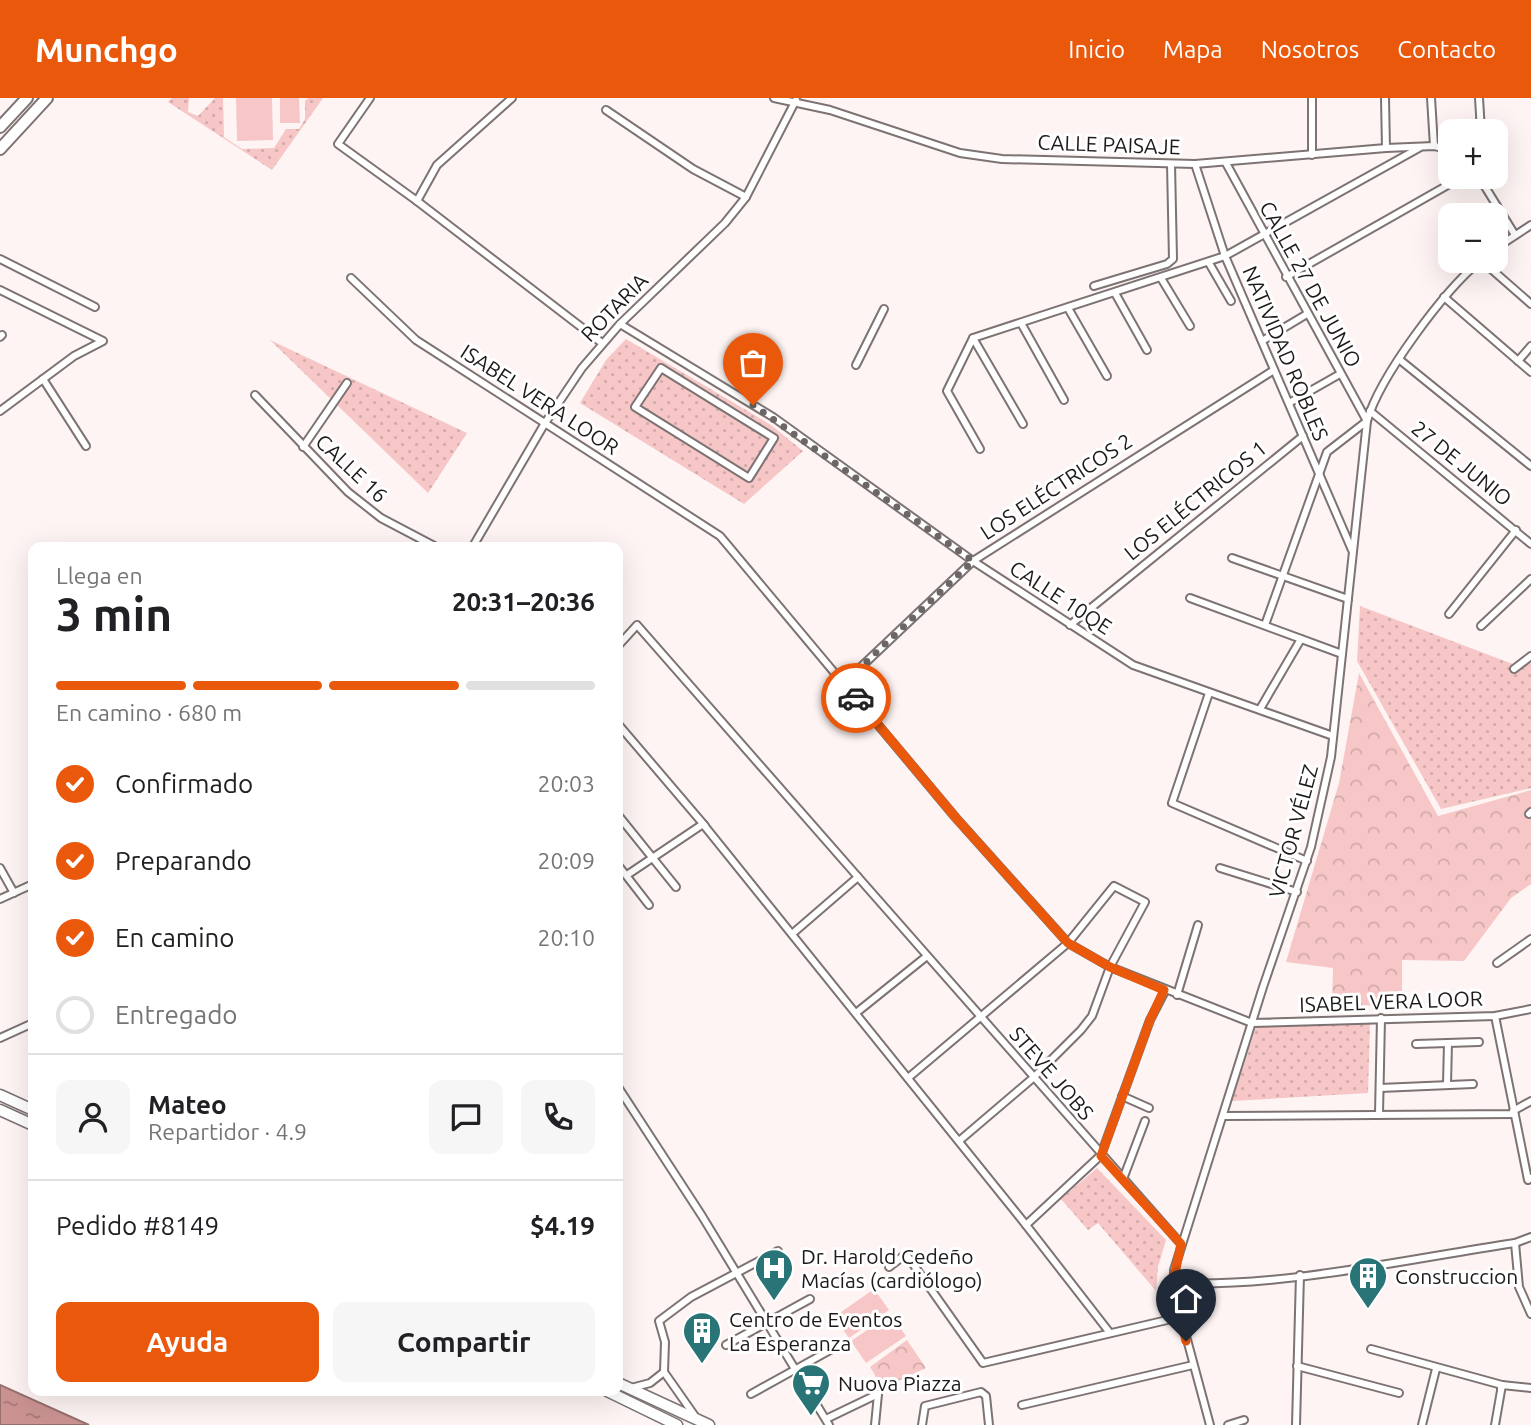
<!DOCTYPE html>
<html lang="es">
<head>
<meta charset="utf-8">
<style>
	body { margin:0; font-family:Ubuntu,sans-serif; background:#f6f6f6; color:#202124; height:100vh; display:flex; flex-direction:column; font-size:26px; white-space:nowrap }
	* { box-sizing:border-box; margin:0 }
	p { font-size:23px; color:#757577 }
	.icon { flex:none; width:38px; height:38px; fill:none; stroke:currentColor; stroke-width:2; stroke-linecap:round; stroke-linejoin:round }
	.map { position:relative; flex:1; overflow:hidden }
	.side { position:absolute; left:28px; top:444px; width:595px; height:854px; display:flex; flex-direction:column; background:#fff; border-radius:14px; box-shadow:0 7px 28px #0002 }
	.side>* { flex:none }
	.tools { position:absolute; left:1438px; top:21px; display:grid; gap:14px }
	.tools a { display:grid; place-items:center; width:70px; height:70px; border-radius:14px; background:#fff; box-shadow:0 7px 28px #0002; font-size:35px }
	.pin { position:absolute; display:grid; place-items:center; width:60px; height:60px; color:#fff; margin:-72px -30px; border-radius:50% 50% 50% 0; rotate:-45deg; box-shadow:0 0 7px #0007 }
	.pin .icon { rotate:45deg }
	.courier { position:absolute; display:grid; place-items:center; width:70px; height:70px; margin:-35px; border:5px solid #ea580c; border-radius:50%; background:#fff; color:#222; box-shadow:0 2px 9px #0007 }
	.summary em { font-style:normal; font-weight:700 }
	.summary div { display:flex; flex-direction:column-reverse }
	.summary { display:flex; align-items:center; justify-content:space-between; height:119px; padding:0 28px }
	h1 { font-size:46px; font-weight:700; line-height:52px }
	.bar { display:grid; grid-template-columns:repeat(4,1fr); gap:10px 7px; align-content:center; height:84px; padding:0 28px }
	.bar i { height:9px; border-radius:5px; background:#e0e0e0 }
	.bar .active { background:#ea580c }
	.bar p { grid-column:span 4 }
	.line { display:flex; align-items:center; gap:18px; padding:0 28px; border-top:2px solid #e0e0e0 }
	.line div { flex:1 }
	.round { display:grid; place-items:center; flex:none; width:74px; height:74px; border-radius:14px; background:#f6f6f6 }
	ol { padding:0 28px; list-style:none }
	li { display:flex; align-items:center; gap:21px; height:77px }
	li p { margin-inline-start:auto }
	li .icon { padding:7px; border-radius:50%; background:#ea580c; color:#fff; stroke-width:4 }
	li:last-child { color:#757577 }
	li i { width:38px; height:38px; border:4px solid #e0e0e0; border-radius:50% }
	.primary-button { display:flex; gap:14px; margin-top:auto; padding:14px 28px }
	.primary-button a { flex:1; height:80px; border-radius:14px; background:#ea580c; color:#fff; font-size:28px; font-weight:700; line-height:80px; text-align:center }
	.primary-button a+a { background:#f6f6f6; color:#202124 }
	header { display:flex; align-items:center; gap:42px; box-sizing:border-box; height:98px; padding:0 35px; background:#ea580c; color:#fff }
	header strong { font-size:33px }
	nav { display:flex; gap:38px; margin-inline-start:auto; font-size:24px }
	.map>svg:first-child { display:block }
	.grass { fill:url(#grass-dots) }
	.forest { fill:url(#forest-crowns) }
	.garden { fill:#f6c7c6 }
	.water { fill:url(#water-ripples); stroke:#966f6e; stroke-width:2 }
	.lines { fill:none; stroke-linecap:round; stroke-linejoin:round }
	.street-casing { stroke:#7d7373; stroke-width:10 }
	.secondary-casing { stroke:#7d7373; stroke-width:13 }
	.primary-casing { stroke:#7d7373; stroke-width:14 }
	.street { stroke:#fff; stroke-width:6 }
	.secondary { stroke:#fff; stroke-width:10 }
	.primary { stroke:#fff; stroke-width:10 }
	.done { stroke:#6c6666; stroke-width:7; stroke-dasharray:0 12.6 }
	.route { stroke:#ea580c; stroke-width:9 }
	.labels { text-anchor:middle; dominant-baseline:central; stroke-width:6; stroke-linejoin:round; paint-order:stroke }
	.street-label { font-size:21px; fill:#1e1a1a; stroke:#fff }
	.poi-label { font-size:21px; fill:#1e1a1a; stroke:#fff; text-anchor:start }
</style>
</head>
<body>
<header>
<strong>Munchgo</strong>
<nav><a>Inicio</a><a>Mapa</a><a>Nosotros</a><a>Contacto</a></nav>
</header>
<div class="map">
<svg width="1531" height="1327" viewBox="0 0 1531 1327">
	<defs>
		<pattern id="grass-dots" width="8" height="8" patternUnits="userSpaceOnUse" patternTransform="scale(1.75)"><rect width="8" height="8" fill="#f6c7c6"/><path d="M2 2h.1M6 6h.1" fill="none" stroke="#d2aaaa" stroke-width="1.8" stroke-linecap="round"/></pattern>
		<pattern id="forest-crowns" width="20" height="18" patternUnits="userSpaceOnUse" patternTransform="scale(1.75)"><rect width="20" height="18" fill="#f6c7c6"/><path d="M2 6a3 3 0 1 1 6 0M12 15a3 3 0 1 1 6 0" fill="none" stroke="#d2aaaa"/></pattern>
		<pattern id="water-ripples" width="26" height="14" patternUnits="userSpaceOnUse" patternTransform="scale(1.75)"><rect width="26" height="14" fill="#ca9392"/><path d="M2 4q2-2 4 0t4 0M15 11q2-2 4 0t4 0" fill="none" stroke="#a37776"/></pattern>
	</defs>
	<rect width="100%" height="100%" fill="#fef4f4"/>
	<g class="grass">
		<polygon points="172,0 189,0 188,14 198,18 215,0 223,0 224,39 242,51 274,50 286,31 299,31 305,21 305,3 308,0 323,0 272,72 168,4"/>
		<polygon points="626,241 771,327 803,353 744,406 580,305 606,262"/>
		<polygon points="270,242 467,335 428,395"/>
		<polygon points="1360,508 1518,568 1531,565 1531,690 1441,711 1357,563"/>
		<polygon points="1370,925 1368,995 1232,1003 1256,929"/>
		<polygon points="1097,1070 1166,1142 1158,1169 1156,1193 1098,1125 1088,1132 1061,1101"/>
	</g>
	<g class="forest">
		<polygon points="1359,575 1438,718 1531,692 1531,786 1511,800 1464,863 1402,862 1402,908 1332,907 1333,870 1286,864 1339,685"/>
		<polygon points="907,1242 926,1270 883,1290 870,1269"/>
	</g>
	<g class="garden">
		<polygon points="236,0 272,0 273,42 237,43"/>
		<polygon points="280,0 299,0 300,25 280,25"/>
		<polygon points="874,1191 889,1212 849,1240 834,1219"/>
		<polygon points="891,1216 906,1238 866,1265 851,1243"/>
	</g>
	<polygon class="water" points="0,1287 89,1327 0,1327"/>
	<g class="lines">
		<defs>
			<g id="street">
				<polyline points="370,0 338,46 417,103"/>
				<polyline points="512,0 437,67 417,103 602,245"/>
				<polyline points="774,0 830,12 960,55 1002,61 1195,66 1386,50 1434,48 1451,52"/>
				<polyline points="1312,0 1312,57"/>
				<polyline points="1385,0 1386,50"/>
				<polyline points="1431,0 1434,48"/>
				<polyline points="1479,0 1481,33"/>
				<polyline points="606,12 693,71 746,99"/>
				<polyline points="1226,65 1367,323 1327,354 1265,527"/>
				<polyline points="1195,66 1225,158 1352,452"/>
				<polyline points="1479,79 1515,137"/>
				<polyline points="1496,150 1531,127"/>
				<polyline points="0,161 95,209"/>
				<polyline points="1482,163 1531,206"/>
				<polyline points="1209,165 1231,203"/>
				<polyline points="1286,179 1462,79"/>
				<polyline points="351,180 416,242 720,438 956,720 1068,845 1110,869 1252,925 1495,918 1531,911"/>
				<polyline points="1161,180 1190,228"/>
				<polyline points="1094,188 1167,166 1173,161 1171,66"/>
				<polyline points="0,192 103,243 74,258 0,313"/>
				<polyline points="1115,195 1147,252"/>
				<polyline points="1444,199 1531,274"/>
				<polyline points="1068,210 1107,278"/>
				<polyline points="1021,225 1064,302"/>
				<polyline points="620,226 773,319 973,463 1133,567 1333,638"/>
				<polyline points="0,239 2,237"/>
				<polyline points="973,240 1023,326"/>
				<polyline points="1262,243 1307,216"/>
				<polyline points="1400,262 1531,368"/>
				<polyline points="1518,263 1531,248"/>
				<polyline points="856,267 884,211"/>
				<polygon points="661,270 774,340 749,380 635,309"/>
				<polyline points="43,281 86,348"/>
				<polyline points="255,297 348,394 381,420 438,450"/>
				<polyline points="1289,305 1340,276"/>
				<polyline points="1370,313 1531,446"/>
				<polyline points="303,349 347,285"/>
				<polyline points="980,351 947,293 973,240 1225,158 1419,50"/>
				<polyline points="472,450 545,325 582,270 620,226 725,125 746,99 796,2"/>
				<polyline points="1232,460 1348,501"/>
				<polyline points="1190,500 1342,556"/>
				<polyline points="1449,516 1516,432"/>
				<polyline points="1070,527 1303,338"/>
				<polyline points="1481,528 1531,481"/>
				<polyline points="618,548 637,527 858,779"/>
				<polyline points="1514,571 1531,558"/>
				<polyline points="844,585 973,463 1274,272"/>
				<polyline points="1209,595 1172,705 1307,763"/>
				<polyline points="1260,611 1301,541"/>
				<polyline points="618,626 705,728"/>
				<polyline points="1529,716 1531,714"/>
				<polyline points="618,717 676,789"/>
				<polyline points="618,767 649,807"/>
				<polyline points="0,770 14,795"/>
				<polyline points="1220,770 1297,794"/>
				<polyline points="627,777 703,726 1026,1127 1110,1235"/>
				<polyline points="0,801 33,786"/>
				<polyline points="792,836 858,779 1181,1146"/>
				<polyline points="1497,865 1531,841"/>
				<polyline points="1177,897 1198,827"/>
				<polyline points="856,915 927,858"/>
				<polyline points="1495,918 1528,1082 1531,1080"/>
				<polyline points="0,940 33,925"/>
				<polyline points="1416,946 1479,944"/>
				<polyline points="908,980 1068,845 1114,788 1145,804 1110,869 1092,918 1081,932 1033,980 959,1043"/>
				<polyline points="1447,986 1448,945"/>
				<polyline points="618,989 702,1118 829,1327"/>
				<polyline points="1380,990 1473,986"/>
				<polyline points="1122,998 1149,1010"/>
				<polyline points="1379,1016 1381,920"/>
				<polyline points="1224,1018 1514,1016 1513,1013 1531,1003"/>
				<polyline points="1123,1081 1145,1023"/>
				<polyline points="1026,1127 1101,1057 1150,922 1165,893"/>
				<polyline points="1515,1145 1519,1189 1531,1216"/>
				<polyline points="889,1169 906,1156 983,1265 1180,1219"/>
				<path d="M 1173,1185 C 1281,1190 1407,1161 1515,1145 L 1531,1139"/>
				<polyline points="726,1247 810,1201"/>
				<polyline points="1371,1251 1502,1287 1501,1290"/>
				<polyline points="1297,1268 1399,1295"/>
				<polyline points="664,1274 697,1321"/>
				<polyline points="631,1290 650,1285 664,1274 665,1244 659,1223 691,1199 778,1153"/>
				<polyline points="751,1296 843,1245"/>
				<polyline points="1022,1307 1193,1267"/>
				<polyline points="826,1321 878,1296"/>
				<polyline points="875,1327 878,1296"/>
				<polyline points="922,1327 925,1308 981,1294 986,1298 989,1327"/>
				<path d="M 1210,1327 L 1174,1193 L 1174,1172 L 1263,889 L 1311,749 L 1331,659 L 1367,323 C 1380,278 1444,193 1480,163"/>
				<polyline points="1228,1327 1244,1322"/>
				<polyline points="1296,1327 1300,1177"/>
				<polyline points="1422,1327 1436,1271"/>
				<polyline points="1495,1327 1502,1287 1531,1290"/>
			</g>
			<g id="secondary">
				<polyline points="0,997 33,1012"/>
				<polyline points="0,1012 33,1027"/>
				<polyline points="618,1285 709,1327"/>
				<polyline points="607,1293 677,1327"/>
			</g>
			<g id="primary">
				<polyline points="0,29 27,0"/>
				<polyline points="0,51 47,0"/>
			</g>
		</defs>
		<use href="#street" class="street-casing"/>
		<use href="#secondary" class="secondary-casing"/>
		<use href="#primary" class="primary-casing"/>
		<use href="#street" class="street"/>
		<use href="#secondary" class="secondary"/>
		<use href="#primary" class="primary"/>
	</g>
	<g class="lines">
		<polyline class="done" points="753,307 973,463 844,585 856,600"/>
		<polyline class="route" points="856,600 956,720 1068,845 1110,869 1164,892 1150,922 1101,1058 1181,1146 1173,1185 1186,1243"/>
	</g>
	<defs>
		<symbol id="hospital-pin" viewBox="-11 -11 22 30"><path d="M0 17L-7.5 6A9.5 9.5 0 1 1 7.5 6Z" fill="#297477" stroke="#fff"/><path d="M-5-5h3v3.5h4V-5h3V5h-3V1.5h-4V5h-3Z" fill="#fff"/></symbol>
		<symbol id="building-pin" viewBox="-11 -11 22 30"><path d="M0 17L-7.5 6A9.5 9.5 0 1 1 7.5 6Z" fill="#297477" stroke="#fff"/><path d="M-4-6H4V6H1V3H-1V6H-4ZM-2.5-4.3h1.7v1.8h-1.7ZM.8-4.3h1.7v1.8H.8ZM-2.5-1h1.7V.8h-1.7ZM.8-1h1.7V.8H.8Z" fill="#fff"/></symbol>
		<symbol id="supermarket-pin" viewBox="-11 -11 22 30"><path d="M0 17L-7.5 6A9.5 9.5 0 1 1 7.5 6Z" fill="#297477" stroke="#fff"/><path d="M-6-5.5h2.5l.6 2H6L4.5 2H-2.5L-4.4-4H-6ZM-1.5 3.2a1.3 1.3 0 1 0 .1 0ZM3 3.2a1.3 1.3 0 1 0 .1 0Z" fill="#fff"/></symbol>
	</defs>
	<g fill-rule="evenodd">
		<use href="#hospital-pin" x="752" y="1148" width="44" height="60"/>
		<use href="#building-pin" x="1346" y="1156" width="44" height="60"/>
		<use href="#building-pin" x="680" y="1211" width="44" height="60"/>
		<use href="#supermarket-pin" x="789" y="1263" width="44" height="60"/>
	</g>
	<g class="labels">
		<g class="street-label">
			<text transform="translate(1109 46) rotate(2)">CALLE PAISAJE</text>
			<text transform="translate(1311 186) rotate(61)">CALLE 27 DE JUNIO</text>
			<text transform="translate(614 209) rotate(-46)">ROTARIA</text>
			<text transform="translate(1286 255) rotate(67)">NATIVIDAD ROBLES</text>
			<text transform="translate(540 301) rotate(33)">ISABEL VERA LOOR</text>
			<text transform="translate(1462 365) rotate(39)">27 DE JUNIO</text>
			<text transform="translate(352 370) rotate(43)">CALLE 16</text>
			<text transform="translate(1056 388) rotate(-33)">LOS ELÉCTRICOS 2</text>
			<text transform="translate(1195 402) rotate(-39)">LOS ELÉCTRICOS 1</text>
			<text transform="translate(1061 499) rotate(33)">CALLE 10QE</text>
			<text transform="translate(1293 733) rotate(-75)">VICTOR VÉLEZ</text>
			<text transform="translate(1391 903) rotate(-2)">ISABEL VERA LOOR</text>
			<text transform="translate(1052 975) rotate(49)">STEVE JOBS</text>
		</g>
		<g class="poi-label">
			<text x="801" y="1158">Dr. Harold Cedeño<tspan x="801" dy="24">Macías (cardiólogo)</tspan></text>
			<text x="1395" y="1178">Construccion</text>
			<text x="729" y="1221">Centro de Eventos<tspan x="729" dy="24">La Esperanza</tspan></text>
			<text x="838" y="1285">Nuova Piazza</text>
		</g>
	</g>
</svg>
<div class="tools">
<a>+</a>
<a>−</a>
</div>
<div class="pin" style="left:753px;top:307px;background:#ea580c"><svg class="icon" aria-label="bag" viewBox="0 0 24 24"><path d="M5 8h14l-1 12H6zM9 8a3 3 0 0 1 6 0"/></svg></div>
<div class="pin" style="left:1186px;top:1243px;background:#1f2937"><svg class="icon" aria-label="home" viewBox="0 0 24 24"><path d="M3 11l9-7 9 7M6 9v11h12V9"/></svg></div>
<div class="courier" style="left:856px;top:600px"><svg class="icon" aria-label="car" viewBox="0 0 24 24"><path d="M5 17H2v-5l4-1 3-4h7l3 4 3 1v5h-3M9 17h6M6 11h13"/><circle cx="7" cy="17" r="2"/><circle cx="17" cy="17" r="2"/></svg></div>
<section class="side">
<div class="summary"><div><h1>3 min</h1><p>Llega en</p></div><em>20:31–20:36</em></div>
<div class="bar"><i class="active"></i><i class="active"></i><i class="active"></i><i></i><p>En camino · 680 m</p></div>
<ol>
<li><svg class="icon" aria-label="check" viewBox="0 0 24 24"><path d="M5 12l5 5 9-10"/></svg>Confirmado<p>20:03</p></li>
<li><svg class="icon" aria-label="check" viewBox="0 0 24 24"><path d="M5 12l5 5 9-10"/></svg>Preparando<p>20:09</p></li>
<li><svg class="icon" aria-label="check" viewBox="0 0 24 24"><path d="M5 12l5 5 9-10"/></svg>En camino<p>20:10</p></li>
<li><i></i>Entregado</li>
</ol>
<div class="line" style="height:126px"><a class="round"><svg class="icon" aria-label="person" viewBox="0 0 24 24"><circle cx="12" cy="8" r="4"/><path d="M4 21q1-7 8-7t8 7"/></svg></a><div><b>Mateo</b><p>Repartidor · 4.9</p></div><a class="round"><svg class="icon" aria-label="chat" viewBox="0 0 24 24"><path d="M4 5h16v11H9l-5 4z"/></svg></a><a class="round"><svg class="icon" aria-label="phone" viewBox="0 0 24 24"><path d="M5 4h4l2 5-3 2q2 4 5 5l2-3 5 2v4C11 20 4 13 5 4z"/></svg></a></div>
<div class="line" style="height:91px"><div>Pedido #8149</div><b>$4.19</b></div>
<div class="primary-button"><a>Ayuda</a><a>Compartir</a></div>
</section>
</div>
</body>
</html>
